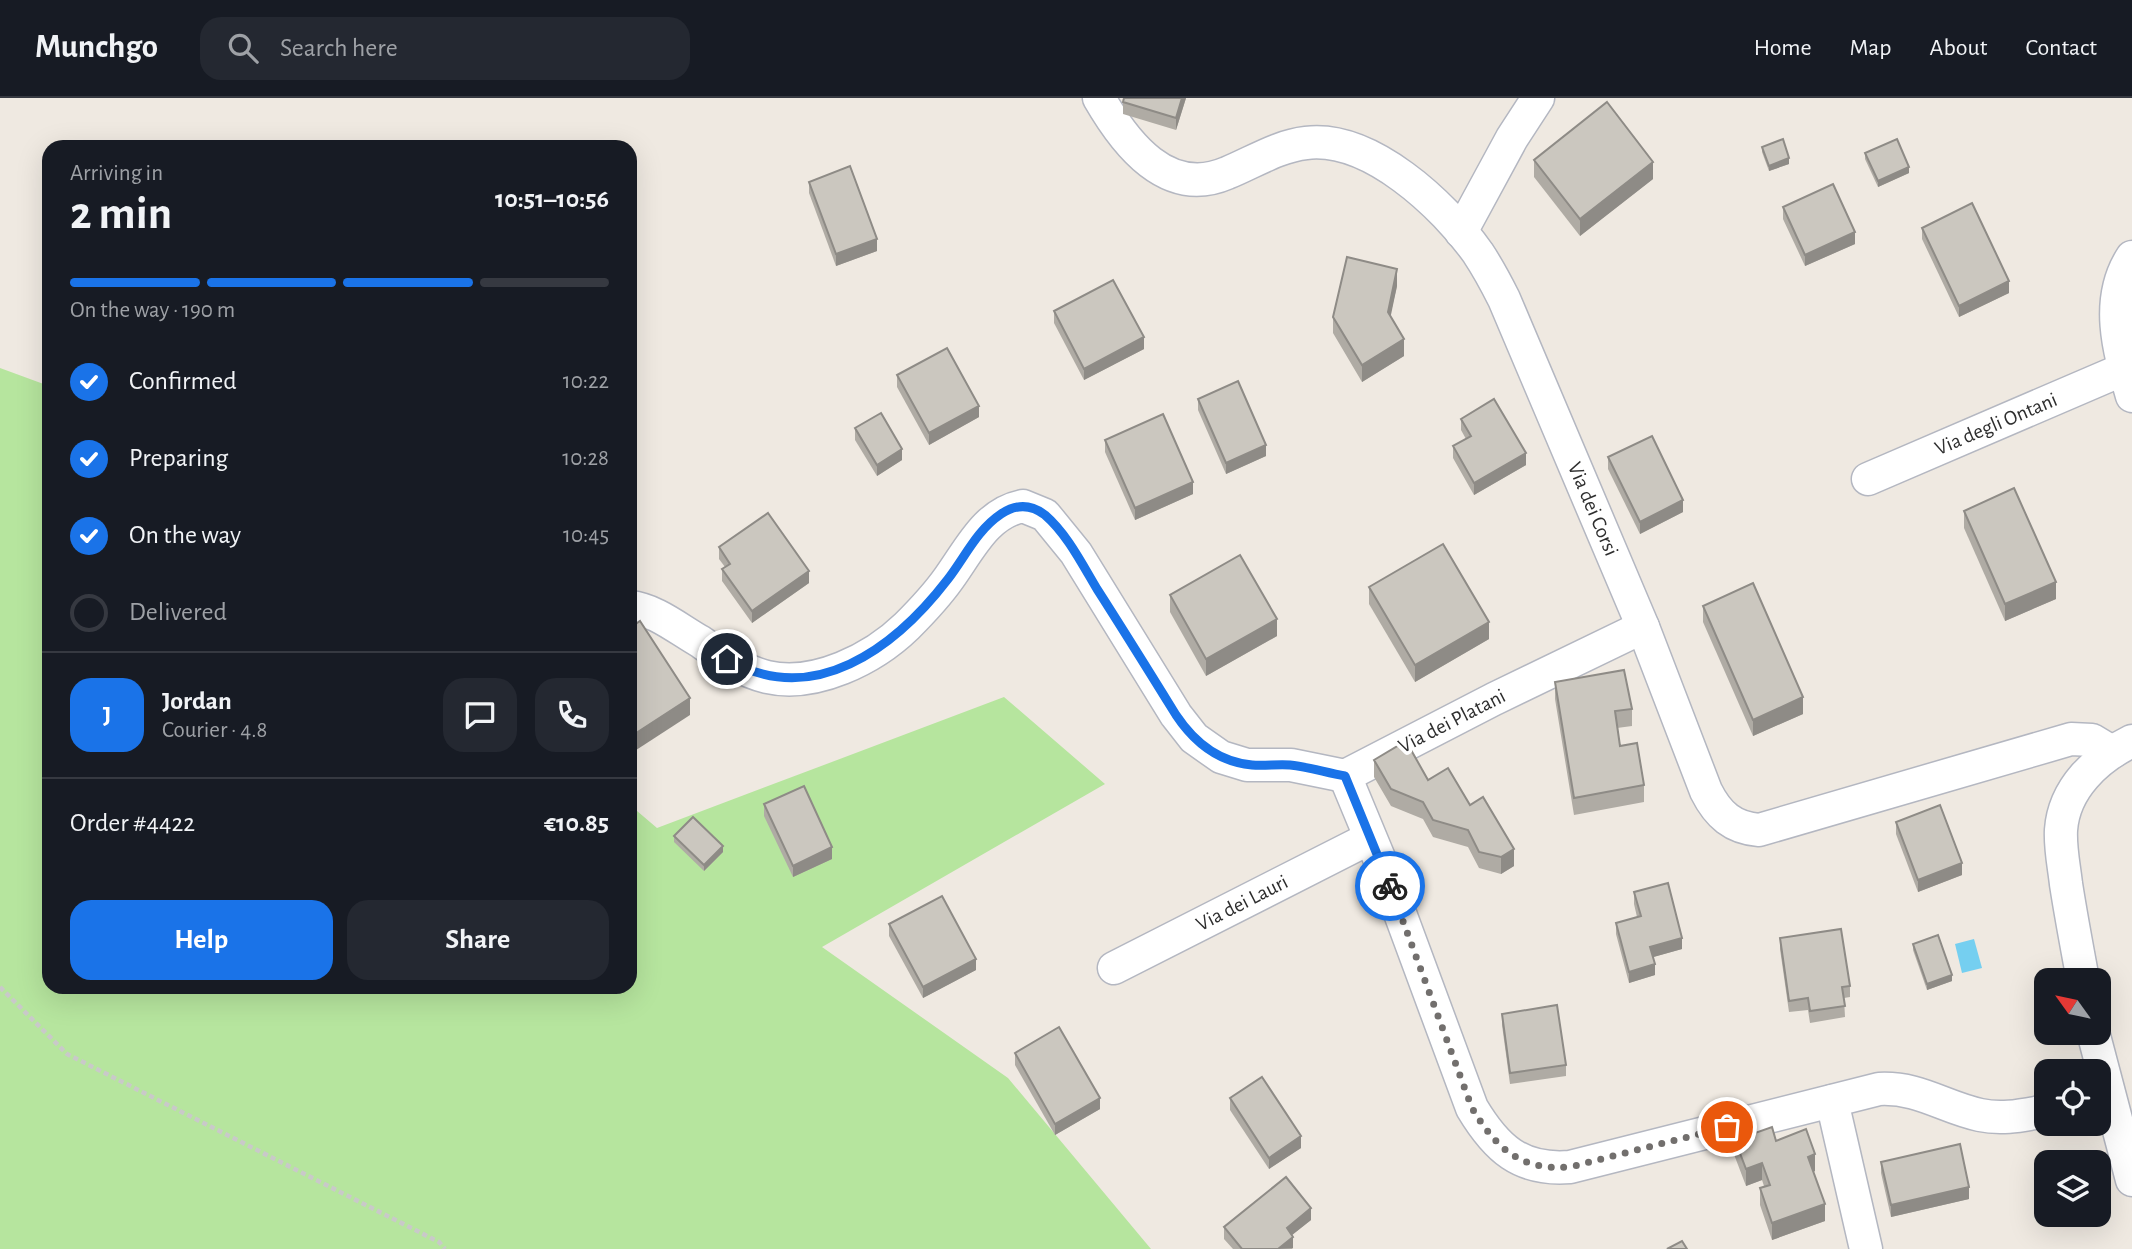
<!DOCTYPE html>
<html lang="en">
<head>
<meta charset="utf-8">
<style>
	body { margin:0; font-family:"Alegreya Sans",sans-serif; background:#242831; color:#f1f3f6; height:100vh; display:flex; flex-direction:column; font-size:26px; white-space:nowrap }
	* { box-sizing:border-box; margin:0 }
	p { font-size:23px; color:#9ea1a6 }
	.icon { flex:none; width:38px; height:38px; fill:none; stroke:currentColor; stroke-width:2; stroke-linecap:round; stroke-linejoin:round }
	.map { position:relative; flex:1; overflow:hidden }
	.drawer { position:absolute; left:42px; top:42px; width:595px; height:854px; display:flex; flex-direction:column; background:#171b24; border-radius:21px; box-shadow:0 7px 28px #0002 }
	.drawer>* { flex:none }
	.needle { width:46px; rotate:303deg }
	.controls { position:absolute; left:2034px; top:870px; display:grid; gap:14px }
	.controls a { display:grid; place-items:center; width:77px; height:77px; border-radius:14px; background:#171b24; box-shadow:0 7px 28px #0002; font-size:35px }
	.pin { position:absolute; display:grid; place-items:center; width:60px; height:60px; color:#fff; margin:-30px; border:4px solid #fff; border-radius:50%; box-shadow:0 2px 7px #0007 }
	.courier { position:absolute; display:grid; place-items:center; width:70px; height:70px; margin:-35px; border:5px solid #1a73e8; border-radius:50%; background:#fff; color:#222; box-shadow:0 2px 9px #0007 }
	.summary em { font-style:normal; font-weight:700 }
	.summary div { display:flex; flex-direction:column-reverse }
	.summary { display:flex; align-items:center; justify-content:space-between; height:119px; padding:0 28px }
	h1 { font-size:46px; font-weight:700; line-height:52px }
	.bar { display:grid; grid-template-columns:repeat(4,1fr); gap:10px 7px; align-content:center; height:84px; padding:0 28px }
	.bar i { height:9px; border-radius:5px; background:#363941 }
	.bar .active { background:#1a73e8 }
	.bar p { grid-column:span 4 }
	.line { display:flex; align-items:center; gap:18px; padding:0 28px; border-top:2px solid #363941 }
	.line div { flex:1 }
	.round { display:grid; place-items:center; flex:none; width:74px; height:74px; border-radius:21px; background:#242831 }
	ol { padding:0 28px; list-style:none }
	li { display:flex; align-items:center; gap:21px; height:77px }
	li p { margin-inline-start:auto }
	li .icon { padding:7px; border-radius:50%; background:#1a73e8; color:#fff; stroke-width:4 }
	li:last-child { color:#9ea1a6 }
	li i { width:38px; height:38px; border:4px solid #363941; border-radius:50% }
	.cta { display:flex; gap:14px; margin-top:auto; padding:14px 28px }
	.cta a { flex:1; height:80px; border-radius:21px; background:#1a73e8; color:#fff; font-size:28px; font-weight:700; line-height:80px; text-align:center }
	.cta a+a { background:#242831; color:#f1f3f6 }
	header { display:flex; align-items:center; gap:42px; box-sizing:border-box; height:98px; padding:0 35px; background:#171b24; border-bottom:2px solid #363941 }
	header strong { font-size:33px }
	nav { display:flex; gap:38px; margin-inline-start:auto; font-size:24px }
	.search { width:490px; height:63px; background:#242831; display:flex; align-items:center; gap:18px; box-sizing:border-box; padding:0 24px; border-radius:21px; color:#9ea1a6; font-size:26px }
	.map>svg:first-child { display:block }
	.green { fill:#b6e59e }
	.water { fill:#75cff0 }
	.lines { fill:none; stroke-linecap:round; stroke-linejoin:round }
	.street-casing { stroke:#b4b7c1; stroke-width:35 }
	.path { stroke:#c9c9c9; stroke-width:4.5; stroke-dasharray:5 3.5; stroke-linecap:butt }
	.street { stroke:#fff; stroke-width:32 }
	.wall { fill:#afaba4 }
	.shaded-wall { fill:#8e8b86 }
	.building { fill:#cbc7bf; stroke:#8e8b86; stroke-width:2 }
	.done { stroke:#726f6d; stroke-width:7; stroke-dasharray:0 12.6 }
	.route { stroke:#1a73e8; stroke-width:9 }
	.labels { text-anchor:middle; dominant-baseline:central; stroke-width:7; stroke-linejoin:round; paint-order:stroke }
	.street-label { font-size:21px; fill:#2e2e2e; stroke:#fff }
</style>
</head>
<body>
<header>
<strong>Munchgo</strong>
<div class="search"><svg class="icon" aria-label="search" viewBox="0 0 24 24"><circle cx="10" cy="10" r="6"/><path d="M15 15l6 6"/></svg>Search here</div>
<nav><a>Home</a><a>Map</a><a>About</a><a>Contact</a></nav>
</header>
<div class="map">
<svg width="2132" height="1151" viewBox="0 0 2132 1151">
	<rect width="100%" height="100%" fill="#efe9e1"/>
	<polygon class="green" points="0,270 49,288 49,889 630,889 630,707 657,730 1004,599 1105,686 822,849 1008,980 1151,1151 0,1151"/>
	<polygon class="water" points="1974,841 1982,870 1962,875 1955,846"/>
	<g class="lines">
		<defs>
			<g id="street">
				<path d="M 1099,0 C 1125,45 1167,101 1227,75 C 1252,65 1278,48 1306,45 C 1370,37 1444,107 1478,155 C 1488,170 1496,185 1504,201 L 1643,529 L 1706,693 C 1718,717 1733,730 1759,732 L 2071,641 L 2092,642 L 2112,654"/>
				<polyline points="1461,134 1512,40 1538,0"/>
				<path d="M 2132,159 C 2104,202 2119,253 2132,298"/>
				<polyline points="1868,381 2124,271"/>
				<path d="M 630,509 C 656,512 678,531 701,544 C 721,558 742,573 767,579 C 815,590 873,561 907,528 C 922,513 937,497 949,480 C 970,451 986,415 1023,408 L 1045,417 L 1076,455 L 1176,617 L 1194,640 L 1221,659 L 1247,667 L 1291,667 L 1345,678 L 1494,601 L 1643,529"/>
				<path d="M 1345,678 L 1384,772 L 1472,1010 C 1496,1050 1520,1073 1570,1069 L 1879,991 C 1919,989 1943,1009 1980,1017 C 2003,1022 2023,1017 2046,1013"/>
				<polyline points="1114,870 1370,740"/>
				<path d="M 2083,882 C 2077,850 2071,818 2066,786 C 2064,768 2060,750 2061,732 C 2064,690 2097,660 2132,643"/>
				<polyline points="2093,934 2132,1082"/>
				<polyline points="1832,1003 1866,1151"/>
			</g>
		</defs>
		<use href="#street" class="street-casing"/>
		<polyline class="path" points="0,889 67,956 439,1144 445,1151"/>
		<use href="#street" class="street"/>
	</g>
	<g class="wall">
		<polygon points="1186,0 1176,32 1123,16 1123,4"/>
		<polygon points="1762,49 1789,66 1769,73 1762,54"/>
		<polygon points="1865,55 1909,75 1878,89 1865,61"/>
		<polygon points="1534,62 1653,81 1580,138 1534,79"/>
		<polygon points="809,84 877,153 836,168 809,95"/>
		<polygon points="1783,109 1855,146 1805,168 1783,121"/>
		<polygon points="1922,130 2009,195 1959,219 1922,141"/>
		<polygon points="1397,188 1390,218 1404,258 1362,284 1333,235 1333,219"/>
		<polygon points="1054,213 1144,251 1084,282 1054,225"/>
		<polygon points="897,277 979,319 929,347 897,289"/>
		<polygon points="1198,301 1266,358 1226,376 1198,312"/>
		<polygon points="1461,321 1526,367 1474,397 1453,360 1453,348 1466,341 1461,332"/>
		<polygon points="855,330 902,362 877,378 855,342"/>
		<polygon points="1105,342 1193,396 1135,422 1105,354"/>
		<polygon points="1608,359 1683,414 1640,436 1608,371"/>
		<polygon points="1964,413 2056,501 2005,523 1964,430"/>
		<polygon points="719,449 809,485 752,525 722,483 722,471 725,469 719,461"/>
		<polygon points="1369,489 1489,541 1415,584 1369,506"/>
		<polygon points="1170,497 1277,538 1206,578 1170,514"/>
		<polygon points="1703,508 1803,616 1753,638 1703,524"/>
		<polygon points="1555,584 1632,611 1632,628 1617,630 1620,648 1644,687 1644,704 1574,717 1555,601"/>
		<polygon points="1374,662 1428,682 1470,707 1514,768 1501,776 1479,770 1468,749 1433,739 1423,721 1391,708 1374,679"/>
		<polygon points="764,706 832,761 793,779 764,718"/>
		<polygon points="1896,724 1962,777 1918,794 1896,736"/>
		<polygon points="674,738 723,754 704,773 674,744"/>
		<polygon points="1634,794 1682,851 1653,859 1655,877 1629,885 1616,836 1616,825 1637,819 1634,806"/>
		<polygon points="889,826 976,872 923,900 889,838"/>
		<polygon points="1780,840 1850,888 1850,899 1844,900 1845,919 1810,925 1808,912 1789,914 1780,851"/>
		<polygon points="1913,846 1952,883 1927,892 1913,852"/>
		<polygon points="1502,916 1566,967 1566,978 1510,986 1502,927"/>
		<polygon points="1015,955 1100,1011 1055,1037 1015,967"/>
		<polygon points="1230,1000 1301,1050 1269,1071 1230,1012"/>
		<polygon points="1735,1042 1776,1043 1815,1073 1813,1074 1825,1123 1772,1142 1760,1107 1760,1090 1764,1088 1762,1082 1746,1088 1735,1059"/>
		<polygon points="1881,1064 1969,1101 1891,1119 1881,1075"/>
		<polygon points="1311,1122 1292,1137 1293,1150 1292,1151 1233,1151 1224,1141 1224,1129"/>
	</g>
	<g class="shaded-wall">
		<polygon points="1182,0 1186,0 1176,32 1176,20"/>
		<polygon points="1789,60 1789,66 1769,73 1769,68"/>
		<polygon points="1653,64 1653,81 1580,138 1580,121"/>
		<polygon points="1909,69 1909,75 1878,89 1878,83"/>
		<polygon points="1855,134 1855,146 1805,168 1805,157"/>
		<polygon points="877,141 877,153 836,168 836,156"/>
		<polygon points="1397,171 1397,188 1388,231 1388,214"/>
		<polygon points="2009,183 2009,195 1959,219 1959,208"/>
		<polygon points="1144,239 1144,251 1084,282 1084,271"/>
		<polygon points="1404,241 1404,258 1362,284 1362,267"/>
		<polygon points="979,308 979,319 929,347 929,335"/>
		<polygon points="1266,347 1266,358 1226,376 1226,365"/>
		<polygon points="902,351 902,362 877,378 877,367"/>
		<polygon points="1526,355 1526,367 1474,397 1474,385"/>
		<polygon points="1193,384 1193,396 1135,422 1135,410"/>
		<polygon points="1683,402 1683,414 1640,436 1640,424"/>
		<polygon points="809,473 809,485 752,525 752,513"/>
		<polygon points="2056,484 2056,501 2005,523 2005,506"/>
		<polygon points="1277,521 1277,538 1206,578 1206,561"/>
		<polygon points="1489,524 1489,541 1415,584 1415,567"/>
		<polygon points="1803,599 1803,616 1753,638 1753,622"/>
		<polygon points="690,600 690,617 630,656 630,639"/>
		<polygon points="723,748 723,754 704,773 704,767"/>
		<polygon points="832,749 832,761 793,779 793,768"/>
		<polygon points="1514,751 1514,768 1501,776 1501,759"/>
		<polygon points="1962,765 1962,777 1918,794 1918,782"/>
		<polygon points="1682,840 1682,851 1650,860 1650,849"/>
		<polygon points="976,861 976,872 923,900 923,889"/>
		<polygon points="1655,866 1655,877 1629,885 1629,874"/>
		<polygon points="1952,877 1952,883 1927,892 1927,886"/>
		<polygon points="1100,1000 1100,1011 1055,1037 1055,1026"/>
		<polygon points="1301,1038 1301,1050 1269,1071 1269,1060"/>
		<polygon points="1815,1056 1815,1073 1808,1076 1808,1059"/>
		<polygon points="1762,1065 1762,1082 1746,1088 1746,1071"/>
		<polygon points="1969,1089 1969,1101 1891,1119 1891,1107"/>
		<polygon points="1825,1106 1825,1123 1772,1142 1772,1125"/>
		<polygon points="1311,1110 1311,1122 1287,1141 1287,1130"/>
		<polygon points="1293,1139 1293,1150 1278,1151"/>
	</g>
	<g class="building">
		<polygon points="1124,0 1182,0 1176,20 1123,4"/>
		<polygon points="1607,4 1653,64 1580,121 1534,62"/>
		<polygon points="1783,41 1789,60 1769,68 1762,49"/>
		<polygon points="1897,41 1909,69 1878,83 1865,55"/>
		<polygon points="850,68 877,141 836,156 809,84"/>
		<polygon points="1833,86 1855,134 1805,157 1783,109"/>
		<polygon points="1972,105 2009,183 1959,208 1922,130"/>
		<polygon points="1347,159 1397,171 1388,214 1404,241 1362,267 1333,219"/>
		<polygon points="1113,182 1144,239 1084,271 1054,213"/>
		<polygon points="947,250 979,308 929,335 897,277"/>
		<polygon points="1238,283 1266,347 1226,365 1198,301"/>
		<polygon points="1494,301 1526,355 1474,385 1453,348 1471,338 1461,321"/>
		<polygon points="881,315 902,351 877,367 855,330"/>
		<polygon points="1163,316 1193,384 1135,410 1105,342"/>
		<polygon points="1652,338 1683,402 1640,424 1608,359"/>
		<polygon points="2014,390 2056,484 2005,506 1964,413"/>
		<polygon points="768,415 809,473 752,513 722,471 730,466 719,449"/>
		<polygon points="1443,446 1489,524 1415,567 1369,489"/>
		<polygon points="1240,457 1277,521 1206,561 1170,497"/>
		<polygon points="1753,485 1803,599 1753,622 1703,508"/>
		<polygon points="640,523 690,600 630,639 630,530"/>
		<polygon points="1624,572 1632,611 1615,613 1620,648 1637,645 1644,687 1574,700 1555,584"/>
		<polygon points="1406,643 1428,682 1448,670 1470,707 1483,699 1514,751 1501,759 1479,754 1468,732 1433,722 1423,704 1391,691 1374,662"/>
		<polygon points="804,688 832,749 793,768 764,706"/>
		<polygon points="1940,707 1962,765 1918,782 1896,724"/>
		<polygon points="693,719 723,748 704,767 674,738"/>
		<polygon points="1668,785 1682,840 1650,849 1655,866 1629,874 1616,825 1641,818 1634,794"/>
		<polygon points="942,798 976,861 923,889 889,826"/>
		<polygon points="1841,831 1850,888 1842,889 1845,908 1810,913 1808,900 1789,903 1780,840"/>
		<polygon points="1938,837 1952,877 1927,886 1913,846"/>
		<polygon points="1557,907 1566,967 1510,975 1502,916"/>
		<polygon points="1059,929 1100,1000 1055,1026 1015,955"/>
		<polygon points="1262,979 1301,1038 1269,1060 1230,1000"/>
		<polygon points="1772,1029 1776,1043 1806,1031 1815,1056 1808,1059 1825,1106 1772,1125 1760,1090 1770,1087 1762,1065 1746,1071 1735,1042"/>
		<polygon points="1960,1046 1969,1089 1891,1107 1881,1064"/>
		<polygon points="1286,1079 1311,1110 1287,1130 1293,1139 1278,1151 1242,1151 1224,1129"/>
		<polygon points="1682,1143 1687,1151 1667,1151"/>
	</g>
	<g class="lines">
		<path class="done" d="M 1390,788 L 1472,1010 C 1496,1050 1520,1073 1570,1069 L 1727,1029"/>
		<path class="route" d="M 727,561 C 813,612 895,550 948,481 C 965,459 977,432 1001,416 C 1016,406 1031,406 1045,417 C 1067,436 1082,466 1097,491 C 1124,533 1150,575 1176,617 C 1194,644 1219,664 1252,667 C 1265,668 1278,666 1290,667 C 1309,669 1327,675 1345,678 L 1390,788"/>
	</g>
	<g class="labels">
		<g class="street-label">
			<text transform="translate(1996 326) rotate(-23)">Via degli Ontani</text>
			<text transform="translate(1593 411) rotate(67)">Via dei Corsi</text>
			<text transform="translate(1452 623) rotate(-27)">Via dei Platani</text>
			<text transform="translate(1242 805) rotate(-27)">Via dei Lauri</text>
		</g>
	</g>
</svg>
<div class="controls">
<a><svg class="needle" viewBox="-14 -14 28 28"><path d="M0-13l5 13h-10z" fill="#e53935"/><path d="M0 13l5-13h-10z" fill="#9ea1a6"/></svg></a>
<a><svg class="icon" aria-label="locate" viewBox="0 0 24 24"><circle cx="12" cy="12" r="6"/><path d="M12 2v4M12 18v4M2 12h4M18 12h4"/></svg></a>
<a><svg class="icon" aria-label="layers" viewBox="0 0 24 24"><path d="M12 4l9 5-9 5-9-5zM3 14l9 5 9-5"/></svg></a>
</div>
<div class="pin" style="left:1727px;top:1029px;background:#ea580c"><svg class="icon" aria-label="bag" viewBox="0 0 24 24"><path d="M5 8h14l-1 12H6zM9 8a3 3 0 0 1 6 0"/></svg></div>
<div class="pin" style="left:727px;top:561px;background:#1f2937"><svg class="icon" aria-label="home" viewBox="0 0 24 24"><path d="M3 11l9-7 9 7M6 9v11h12V9"/></svg></div>
<div class="courier" style="left:1390px;top:788px"><svg class="icon" aria-label="bike" viewBox="0 0 24 24"><circle cx="6" cy="16" r="4"/><circle cx="18" cy="16" r="4"/><path d="M6 16l4-8h5l3 8M10 8l3 8H6M13 5h3"/></svg></div>
<section class="drawer">
<div class="summary"><div><h1>2 min</h1><p>Arriving in</p></div><em>10:51–10:56</em></div>
<div class="bar"><i class="active"></i><i class="active"></i><i class="active"></i><i></i><p>On the way · 190 m</p></div>
<ol>
<li><svg class="icon" aria-label="check" viewBox="0 0 24 24"><path d="M5 12l5 5 9-10"/></svg>Confirmed<p>10:22</p></li>
<li><svg class="icon" aria-label="check" viewBox="0 0 24 24"><path d="M5 12l5 5 9-10"/></svg>Preparing<p>10:28</p></li>
<li><svg class="icon" aria-label="check" viewBox="0 0 24 24"><path d="M5 12l5 5 9-10"/></svg>On the way<p>10:45</p></li>
<li><i></i>Delivered</li>
</ol>
<div class="line" style="height:126px"><b class="round" style="background:#1a73e8;color:#fff">J</b><div><b>Jordan</b><p>Courier · 4.8</p></div><a class="round"><svg class="icon" aria-label="chat" viewBox="0 0 24 24"><path d="M4 5h16v11H9l-5 4z"/></svg></a><a class="round"><svg class="icon" aria-label="phone" viewBox="0 0 24 24"><path d="M5 4h4l2 5-3 2q2 4 5 5l2-3 5 2v4C11 20 4 13 5 4z"/></svg></a></div>
<div class="line" style="height:91px"><div>Order #4422</div><b>€10.85</b></div>
<div class="cta"><a>Help</a><a>Share</a></div>
</section>
</div>
</body>
</html>
